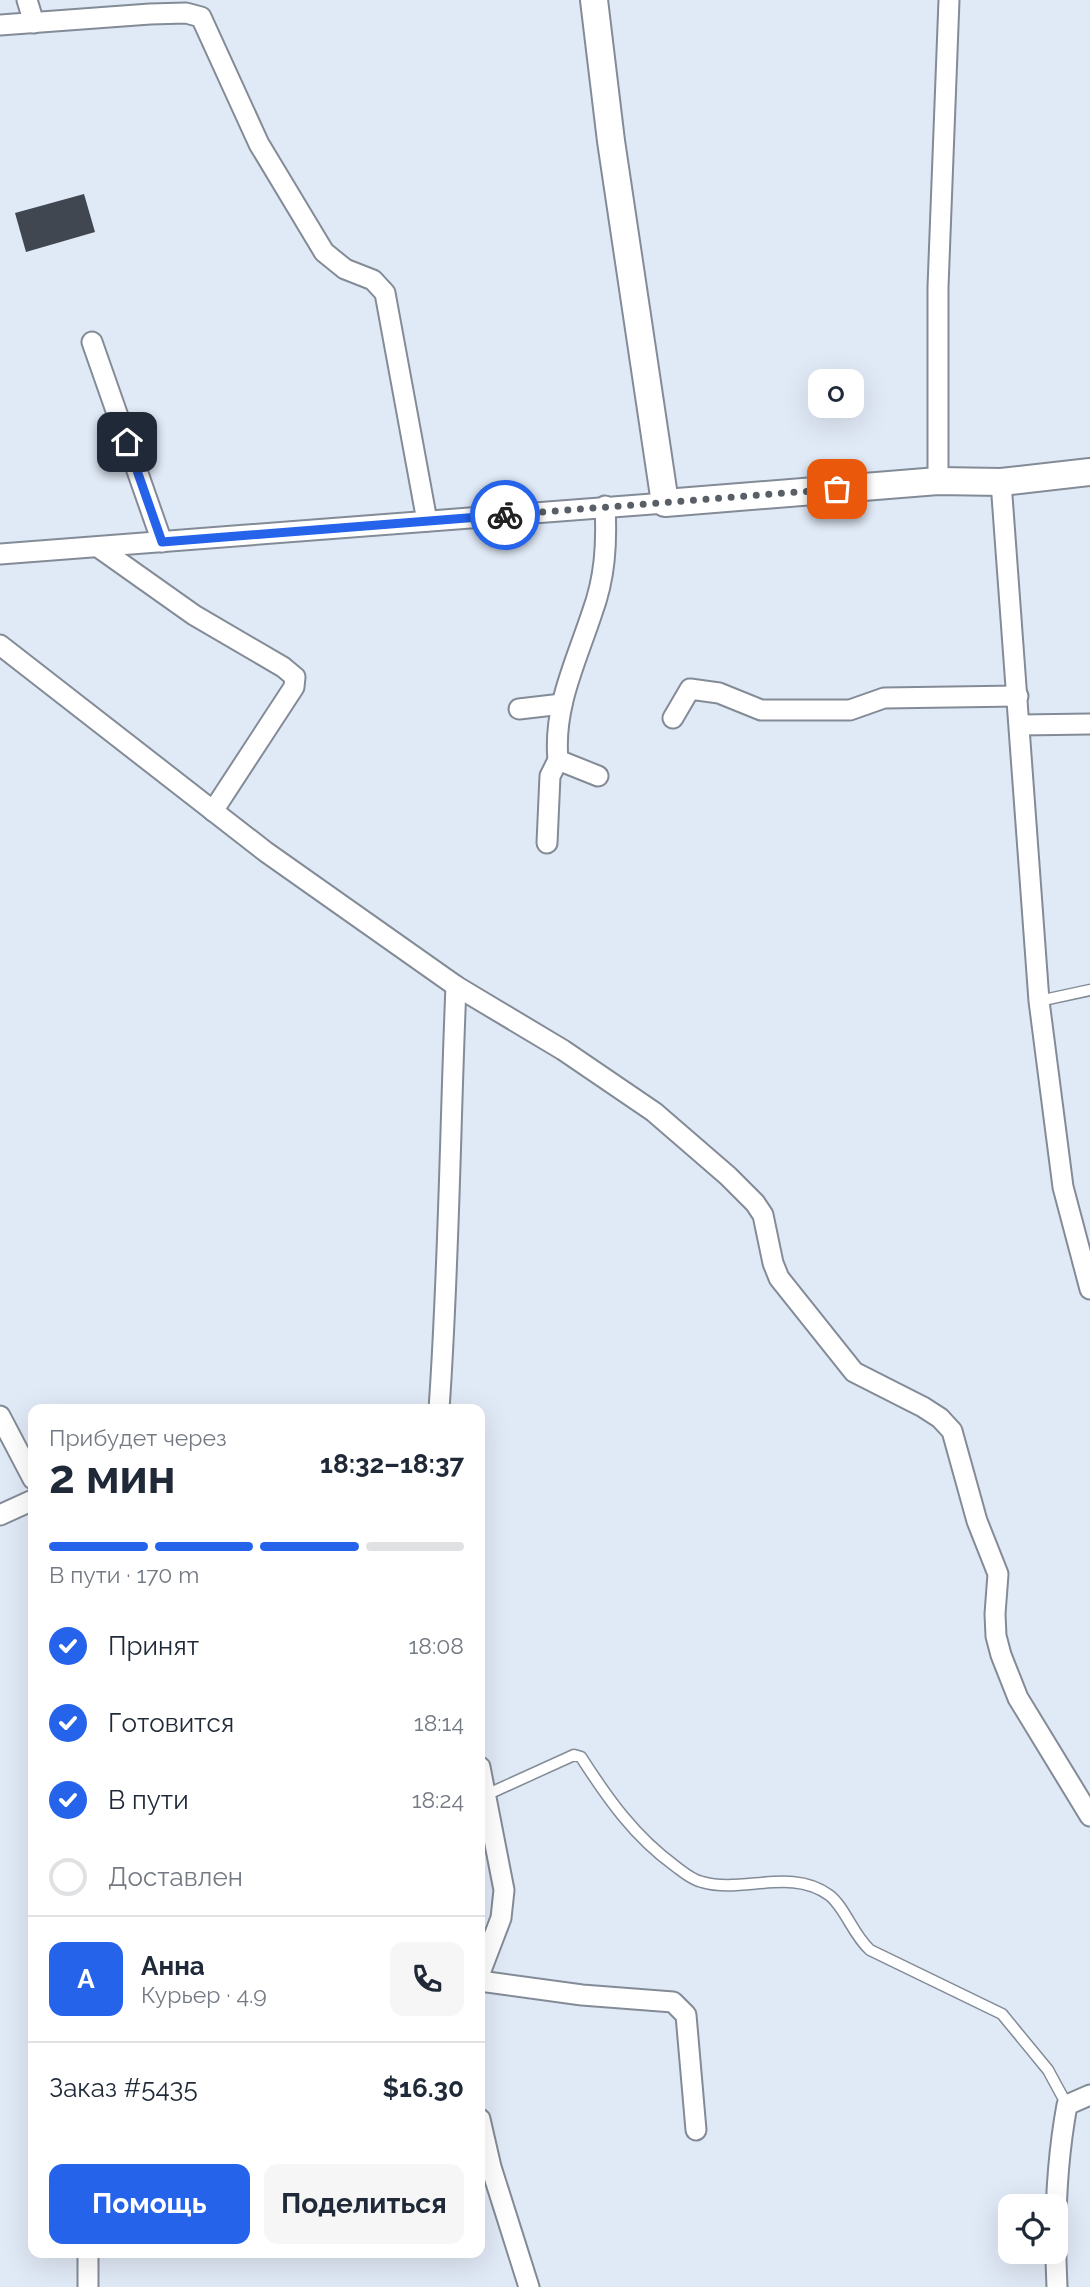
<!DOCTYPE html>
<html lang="ru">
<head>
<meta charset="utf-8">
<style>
	body { margin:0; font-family:Raleway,sans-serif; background:#f6f6f7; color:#1f2937; height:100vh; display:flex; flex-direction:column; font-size:26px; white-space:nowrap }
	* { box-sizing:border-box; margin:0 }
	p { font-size:23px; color:#747a83 }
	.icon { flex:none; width:38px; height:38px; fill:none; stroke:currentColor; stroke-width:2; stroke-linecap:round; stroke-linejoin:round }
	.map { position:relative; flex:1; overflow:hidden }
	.panel { position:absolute; left:28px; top:1404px; width:457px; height:854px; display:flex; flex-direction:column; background:#fff; border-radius:14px; box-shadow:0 7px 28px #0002 }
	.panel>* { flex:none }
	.controls { position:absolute; left:998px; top:2194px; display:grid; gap:14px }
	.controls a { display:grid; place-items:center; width:70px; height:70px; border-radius:14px; background:#fff; box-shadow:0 7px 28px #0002; font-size:35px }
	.pin { position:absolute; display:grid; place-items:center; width:60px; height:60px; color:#fff; margin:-30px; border-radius:14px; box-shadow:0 4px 10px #0006 }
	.courier { position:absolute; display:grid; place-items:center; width:70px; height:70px; margin:-35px; border:5px solid #2563eb; border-radius:50%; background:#fff; color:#222; box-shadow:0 2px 9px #0007 }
	.bubble { position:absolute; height:49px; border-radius:14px; background:#fff; box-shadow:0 7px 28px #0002; font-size:23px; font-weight:700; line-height:49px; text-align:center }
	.headline em { font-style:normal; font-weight:700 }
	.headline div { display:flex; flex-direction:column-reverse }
	.headline { display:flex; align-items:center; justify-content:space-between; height:119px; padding:0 21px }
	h1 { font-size:46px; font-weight:700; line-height:52px }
	.bar { display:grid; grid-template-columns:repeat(4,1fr); gap:10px 7px; align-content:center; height:84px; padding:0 21px }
	.bar i { height:9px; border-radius:5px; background:#e0e1e3 }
	.bar .selected { background:#2563eb }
	.bar p { grid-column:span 4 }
	.line { display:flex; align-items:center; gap:18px; padding:0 21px; border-top:2px solid #e0e1e3 }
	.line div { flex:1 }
	.round { display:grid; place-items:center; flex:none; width:74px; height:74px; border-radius:14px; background:#f6f6f7 }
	ol { padding:0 21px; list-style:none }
	li { display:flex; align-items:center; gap:21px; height:77px }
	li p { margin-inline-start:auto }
	li .icon { padding:7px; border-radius:50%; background:#2563eb; color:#fff; stroke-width:4 }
	li:last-child { color:#747a83 }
	li i { width:38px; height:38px; border:4px solid #e0e1e3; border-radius:50% }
	.cta { display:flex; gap:14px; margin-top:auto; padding:14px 21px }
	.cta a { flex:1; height:80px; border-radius:14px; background:#2563eb; color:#fff; font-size:28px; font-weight:700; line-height:80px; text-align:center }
	.cta a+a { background:#f6f6f7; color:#1f2937 }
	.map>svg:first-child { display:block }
	.building { fill:#404751 }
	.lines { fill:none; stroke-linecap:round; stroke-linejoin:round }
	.lane-casing { stroke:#838b97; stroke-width:13 }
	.street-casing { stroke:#838b97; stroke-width:23 }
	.secondary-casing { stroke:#838b97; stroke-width:30 }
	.lane { stroke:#fff; stroke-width:10 }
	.street { stroke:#fff; stroke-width:19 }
	.secondary { stroke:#fff; stroke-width:26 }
	.done { stroke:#595f66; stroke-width:7; stroke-dasharray:0 12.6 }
	.route { stroke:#2563eb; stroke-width:9 }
</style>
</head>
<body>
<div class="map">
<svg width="1090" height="2287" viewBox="0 0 1090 2287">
	<rect width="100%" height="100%" fill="#e0e9f6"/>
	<polygon class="building" points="84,194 95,232 26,252 15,213"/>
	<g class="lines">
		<defs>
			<g id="lane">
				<polyline points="1039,1001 1090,990"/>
				<path d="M 486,1795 L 574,1755 L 581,1757 C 608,1799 634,1836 675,1866 C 683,1872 692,1880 702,1882 C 742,1894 791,1867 829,1895 C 845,1907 853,1935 870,1950 L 1002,2014 L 1048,2070 L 1067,2105"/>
			</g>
			<g id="street">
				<polyline points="27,0 34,23"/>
				<polyline points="0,25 150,14 186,13 201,17 259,144 324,252 345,269 373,280 385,293 427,521"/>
				<polyline points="92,342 162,542"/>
				<polyline points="938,481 938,287 949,0"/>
				<polyline points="1001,482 1039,1001 1063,1187 1090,1289"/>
				<polyline points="98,547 194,615 283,667 295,677 294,687 213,811"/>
				<polyline points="0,554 665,503"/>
				<polyline points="0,645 266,852 456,986 563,1050 654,1112 728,1176 755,1203 763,1215 773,1263 779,1278 854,1372 923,1407 940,1418 952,1431 977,1521 998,1574 995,1614 996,1636 1001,1655 1018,1698 1090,1816"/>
				<polyline points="519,709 562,704"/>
				<polyline points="673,718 690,689 719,693 761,710 850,710 884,698 1018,696"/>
				<polyline points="1020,725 1090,724"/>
				<path d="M 598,776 L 558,760 C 553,707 576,662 592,613 C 605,578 607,544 605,506"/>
				<polyline points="547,843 550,776 558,760"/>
				<path d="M 439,1409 C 449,1268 450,1127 456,986"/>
				<polyline points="0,1416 33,1479"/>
				<polyline points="0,1515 33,1500"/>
				<polyline points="480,1767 504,1890 501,1918 480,1973"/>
				<polyline points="480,1981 582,1995 673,2002 686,2015 696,2130"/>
				<polyline points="480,2119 491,2167 529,2287"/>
				<polyline points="88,2287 88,2252"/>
				<path d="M 1057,2287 C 1054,2227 1056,2165 1067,2105 L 1090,2095"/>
			</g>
			<polyline id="secondary" points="594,0 611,141 665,503 938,481 1001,482 1090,472"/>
		</defs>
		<use href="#lane" class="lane-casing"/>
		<use href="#street" class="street-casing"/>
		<use href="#secondary" class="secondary-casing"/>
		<use href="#lane" class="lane"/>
		<use href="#street" class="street"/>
		<use href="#secondary" class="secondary"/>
	</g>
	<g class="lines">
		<polyline class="done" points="505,515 837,489"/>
		<polyline class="route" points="127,442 162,542 505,515"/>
	</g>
</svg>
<div class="controls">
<a><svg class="icon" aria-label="locate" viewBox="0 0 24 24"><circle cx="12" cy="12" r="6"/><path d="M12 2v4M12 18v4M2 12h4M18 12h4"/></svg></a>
</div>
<div class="pin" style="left:837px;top:489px;background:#ea580c"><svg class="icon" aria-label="bag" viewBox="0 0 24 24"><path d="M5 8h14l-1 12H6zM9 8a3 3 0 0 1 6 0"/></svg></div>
<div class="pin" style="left:127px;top:442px;background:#1f2937"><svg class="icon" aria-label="home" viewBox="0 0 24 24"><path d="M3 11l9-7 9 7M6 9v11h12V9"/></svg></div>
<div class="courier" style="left:505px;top:515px"><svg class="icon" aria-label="bike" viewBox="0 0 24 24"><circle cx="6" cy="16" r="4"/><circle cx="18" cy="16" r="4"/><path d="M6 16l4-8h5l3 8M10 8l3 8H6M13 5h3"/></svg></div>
<div class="bubble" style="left:808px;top:369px;width:56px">O</div>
<section class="panel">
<div class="headline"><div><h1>2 мин</h1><p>Прибудет через</p></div><em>18:32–18:37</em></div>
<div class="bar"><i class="selected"></i><i class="selected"></i><i class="selected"></i><i></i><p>В пути · 170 m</p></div>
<ol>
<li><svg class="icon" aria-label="check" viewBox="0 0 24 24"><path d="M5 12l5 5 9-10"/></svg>Принят<p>18:08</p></li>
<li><svg class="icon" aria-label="check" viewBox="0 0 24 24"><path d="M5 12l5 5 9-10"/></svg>Готовится<p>18:14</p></li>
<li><svg class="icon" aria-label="check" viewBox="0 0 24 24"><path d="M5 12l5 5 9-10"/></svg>В пути<p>18:24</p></li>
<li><i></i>Доставлен</li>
</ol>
<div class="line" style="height:126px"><b class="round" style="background:#2563eb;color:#fff">А</b><div><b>Анна</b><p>Курьер · 4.9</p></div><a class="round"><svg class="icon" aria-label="phone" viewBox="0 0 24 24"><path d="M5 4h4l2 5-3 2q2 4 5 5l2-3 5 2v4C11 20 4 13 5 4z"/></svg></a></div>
<div class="line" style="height:91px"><div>Заказ #5435</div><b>$16.30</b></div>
<div class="cta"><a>Помощь</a><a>Поделиться</a></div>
</section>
</div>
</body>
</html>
